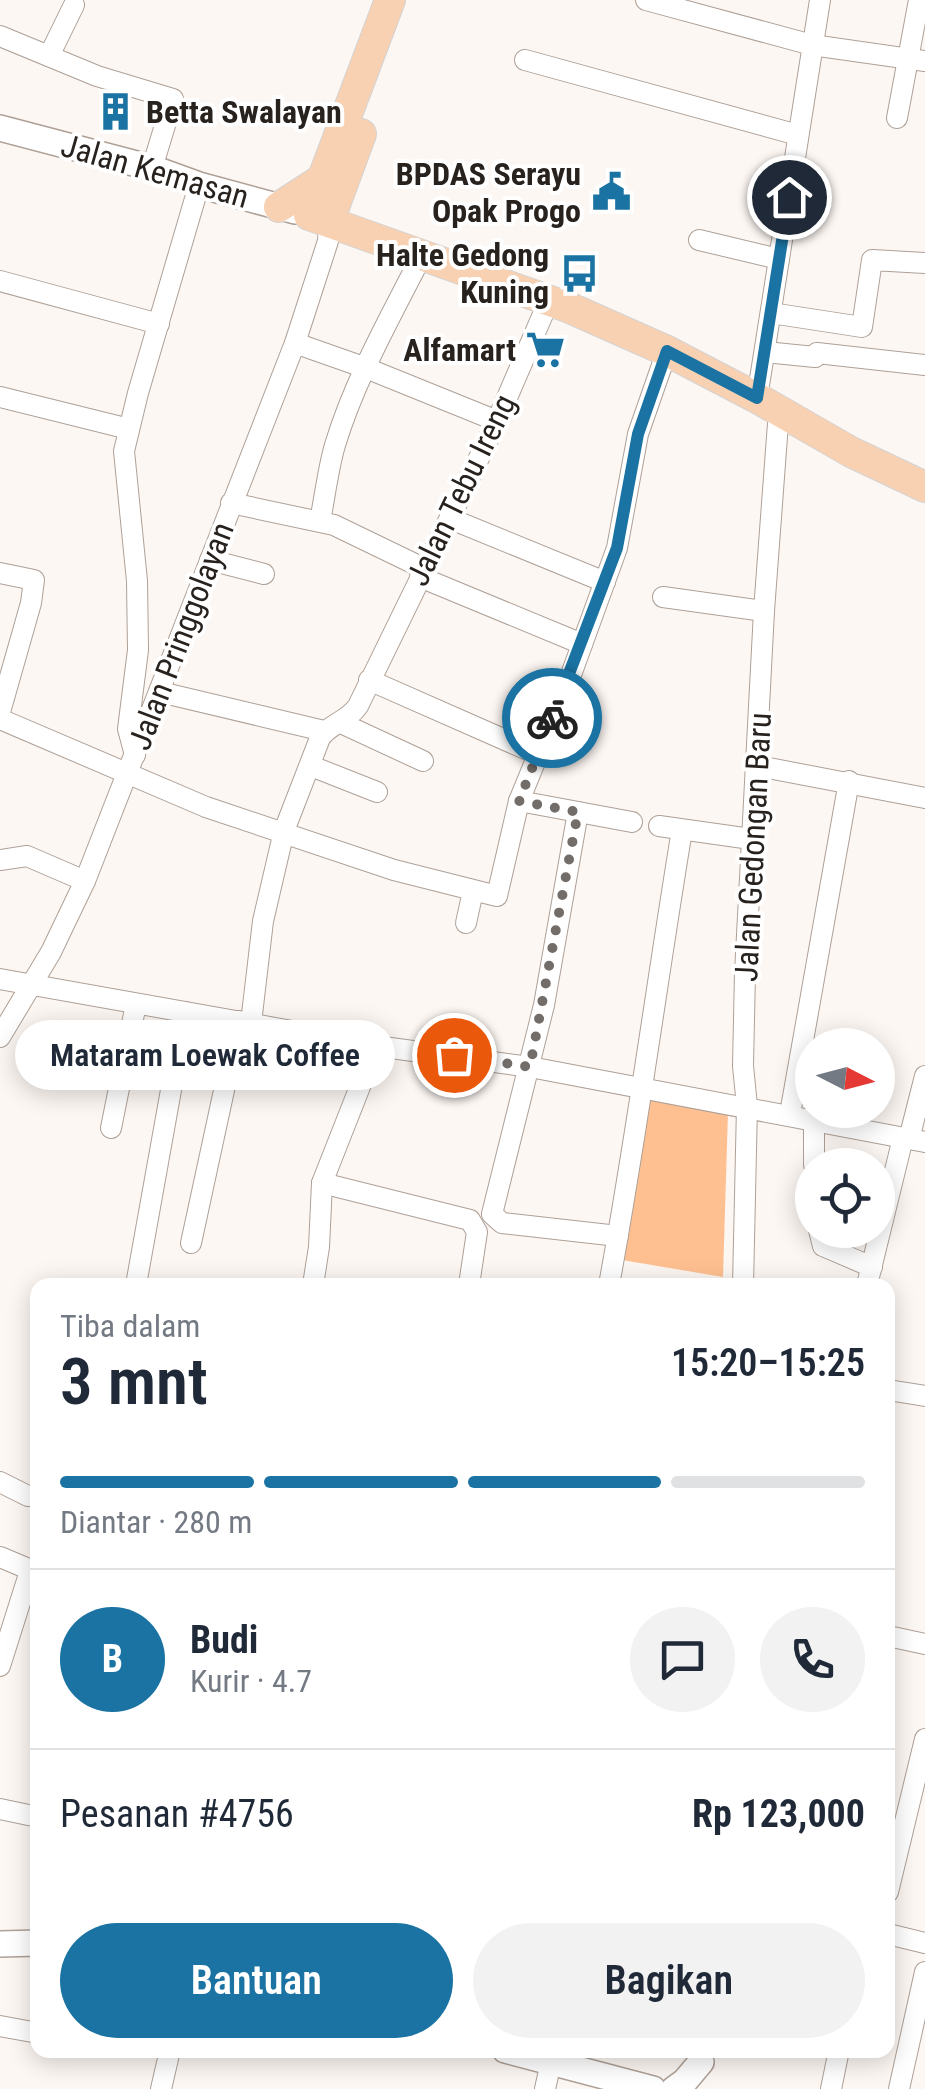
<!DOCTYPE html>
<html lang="id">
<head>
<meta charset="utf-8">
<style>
	body { margin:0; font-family:"Roboto Condensed",sans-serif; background:#f2f2f3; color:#1f2937; height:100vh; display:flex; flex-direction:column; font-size:38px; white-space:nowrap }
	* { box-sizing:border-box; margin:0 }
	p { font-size:32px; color:#747a83 }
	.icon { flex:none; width:55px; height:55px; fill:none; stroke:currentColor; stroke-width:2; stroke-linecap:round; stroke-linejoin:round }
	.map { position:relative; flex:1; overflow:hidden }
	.panel { position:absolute; left:30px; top:1278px; width:865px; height:780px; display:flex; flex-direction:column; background:#fff; border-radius:20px; box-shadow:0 5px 25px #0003 }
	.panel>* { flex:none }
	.needle { width:65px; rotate:96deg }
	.buttons { position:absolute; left:795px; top:1028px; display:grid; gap:20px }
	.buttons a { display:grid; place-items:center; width:100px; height:100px; border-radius:50%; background:#fff; box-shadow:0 5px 25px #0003; font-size:50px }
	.pin { position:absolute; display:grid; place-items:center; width:85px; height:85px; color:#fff; margin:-42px; border:5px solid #fff; border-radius:50%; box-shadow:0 2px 10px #0007 }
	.courier { position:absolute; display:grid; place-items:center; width:100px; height:100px; margin:-50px; border:8px solid #1a73a2; border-radius:50%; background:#fff; color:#222; box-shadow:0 2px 12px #0007 }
	.bubble { position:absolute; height:70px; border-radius:35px; background:#fff; box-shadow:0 5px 25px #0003; font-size:32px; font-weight:600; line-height:70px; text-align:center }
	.summary em { font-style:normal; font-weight:600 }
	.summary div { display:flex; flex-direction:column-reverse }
	.summary { display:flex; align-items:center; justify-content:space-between; height:170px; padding:0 30px }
	h1 { font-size:65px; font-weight:600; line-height:75px }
	.bar { display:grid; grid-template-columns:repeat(4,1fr); gap:15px 10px; align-content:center; height:120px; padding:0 30px }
	.bar i { height:12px; border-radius:8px; background:#e0e1e3 }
	.bar .on { background:#1a73a2 }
	.bar p { grid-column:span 4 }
	.line { display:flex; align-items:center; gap:25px; padding:0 30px; border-top:2px solid #e0e1e3 }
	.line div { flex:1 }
	.round { display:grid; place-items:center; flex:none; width:105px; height:105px; border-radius:52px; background:#f2f2f3 }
	.cta { display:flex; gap:20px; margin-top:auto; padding:20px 30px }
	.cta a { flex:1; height:115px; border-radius:60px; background:#1a73a2; color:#fff; font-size:40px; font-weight:600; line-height:115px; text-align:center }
	.cta a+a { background:#f2f2f3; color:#1f2937 }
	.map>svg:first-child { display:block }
	.green { fill:#ffc091 }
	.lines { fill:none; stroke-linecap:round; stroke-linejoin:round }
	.minor-casing { stroke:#aea096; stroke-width:22 }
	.tertiary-casing { stroke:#aea096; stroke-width:28 }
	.primary-casing { stroke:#d4d3d2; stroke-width:32 }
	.minor { stroke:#fff; stroke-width:20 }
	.tertiary { stroke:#fff; stroke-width:25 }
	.primary { stroke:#f8d1b3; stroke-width:30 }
	.done { stroke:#736d69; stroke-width:10; stroke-dasharray:0 18 }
	.route { stroke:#1a73a2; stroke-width:12 }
	.labels { text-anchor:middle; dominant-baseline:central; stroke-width:8; stroke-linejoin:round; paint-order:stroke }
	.poi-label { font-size:32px; font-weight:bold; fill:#28221e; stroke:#fff; text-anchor:end }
	.street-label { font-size:32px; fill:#28221e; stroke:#fff }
</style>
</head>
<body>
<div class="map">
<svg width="925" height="2089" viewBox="0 0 925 2089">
	<rect width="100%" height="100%" fill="#fdf7f3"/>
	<polygon class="green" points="651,1097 728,1111 723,1277 622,1260"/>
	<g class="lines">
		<defs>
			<g id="minor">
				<polyline points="646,0 812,45 925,61"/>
				<polyline points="0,36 97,76 173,99 152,168"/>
				<polyline points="49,56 74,5"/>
				<polyline points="525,60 798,135"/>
				<polyline points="897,118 919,0"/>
				<polyline points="699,240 779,259"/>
				<polyline points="0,281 159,324"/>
				<polyline points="771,313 862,327 872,260 925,263"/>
				<polyline points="295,343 366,368 497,421"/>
				<polyline points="765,352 815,357 817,353 925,365"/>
				<polyline points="0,397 129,429"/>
				<polyline points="757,398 820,0"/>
				<polyline points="231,503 334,525 425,569"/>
				<polyline points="451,519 605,582"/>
				<path d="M 320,521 C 325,496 328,469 335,445 C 355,379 391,316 422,255"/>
				<polyline points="210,560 264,574"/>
				<polyline points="0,573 34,580 31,603 0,712"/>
				<polyline points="420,577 582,644"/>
				<polyline points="663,597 764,611"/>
				<polyline points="369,680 537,754"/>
				<polyline points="160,692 324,731"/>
				<polyline points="0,719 206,807 394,870 497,896 519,801 572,672 617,548 638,434 667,351"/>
				<polyline points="341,723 423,761"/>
				<polyline points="135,755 128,729 138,650 137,581 124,451 138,393 199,185"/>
				<polyline points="311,766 377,792"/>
				<polyline points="758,766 925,798"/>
				<polyline points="519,801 632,822"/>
				<polyline points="578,812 544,1005 492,1214 502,1223 618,1236"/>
				<polyline points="659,826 751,839"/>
				<polyline points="0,860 27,856 85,881"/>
				<polyline points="466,923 473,891"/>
				<polyline points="0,979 376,1046 530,1067 925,1142"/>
				<path d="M 251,1023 L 263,921 L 284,831 L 320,738 C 329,724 348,721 358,706 L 497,421 L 550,298"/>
				<polyline points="0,1037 51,952 85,881 295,343 328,241 329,221"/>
				<polyline points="790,1114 849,781"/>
				<polyline points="814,1119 814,1165"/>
				<polyline points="111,1128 136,1004"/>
				<polyline points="909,1139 925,1076"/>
				<polyline points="322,1183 470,1220 477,1232 469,1285"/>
				<polyline points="819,1230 823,1246 872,1267"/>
				<polyline points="191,1243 239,1021"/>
				<polyline points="136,1285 185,1012"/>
				<polyline points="313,1285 319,1247 322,1183 376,1046"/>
				<path d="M 609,1285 C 637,1134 657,981 682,830"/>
				<polyline points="743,1285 747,1106 743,1066 745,973 764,611 779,410"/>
				<polyline points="867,1285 903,1138"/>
				<polyline points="888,1390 925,1396"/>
				<polyline points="0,1482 28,1496"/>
				<polyline points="0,1557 38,1573"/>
				<polyline points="888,1636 925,1644"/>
				<polyline points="0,1666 30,1571"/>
				<polyline points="0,1809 38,1817"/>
				<polyline points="888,1892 925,1739"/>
				<polyline points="888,1934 925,1943"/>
				<polyline points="0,2026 38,2033"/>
				<polyline points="161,2089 170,2050"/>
				<polyline points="545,2089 551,2062"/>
				<polyline points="831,2089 839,2050"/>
				<polyline points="899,2089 925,1972"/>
			</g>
			<g id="tertiary">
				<polyline points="0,128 152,168 199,185 295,211"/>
				<polyline points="0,1944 38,1943"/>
				<polyline points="505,2050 653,2089"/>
				<polyline points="674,2089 685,2081 701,2062"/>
			</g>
			<g id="primary">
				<polyline points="390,0 309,215 570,308 667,351 757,398 851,452 925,487"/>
				<polyline points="279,207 321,180"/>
				<polyline points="329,221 361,134"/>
			</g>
		</defs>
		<use href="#minor" class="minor-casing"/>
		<use href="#tertiary" class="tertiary-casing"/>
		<use href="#primary" class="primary-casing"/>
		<use href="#minor" class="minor"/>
		<use href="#tertiary" class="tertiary"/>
		<use href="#primary" class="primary"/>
	</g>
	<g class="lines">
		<polyline class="done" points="454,1055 530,1067 578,812 519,801 552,718"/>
		<polyline class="route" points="552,718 617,548 638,434 667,351 757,398 789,197"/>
	</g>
	<defs>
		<symbol id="building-bare" viewBox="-9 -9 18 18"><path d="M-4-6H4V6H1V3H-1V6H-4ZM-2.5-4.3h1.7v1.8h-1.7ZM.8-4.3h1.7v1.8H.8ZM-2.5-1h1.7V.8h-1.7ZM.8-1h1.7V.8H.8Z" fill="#1a73a2" stroke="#fff" stroke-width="2.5" paint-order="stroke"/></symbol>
		<symbol id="civic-bare" viewBox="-9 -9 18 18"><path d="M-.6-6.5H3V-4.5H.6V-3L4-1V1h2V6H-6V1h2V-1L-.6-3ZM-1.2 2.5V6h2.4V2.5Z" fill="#1a73a2" stroke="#fff" stroke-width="2.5" paint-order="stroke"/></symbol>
		<symbol id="bus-bare" viewBox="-9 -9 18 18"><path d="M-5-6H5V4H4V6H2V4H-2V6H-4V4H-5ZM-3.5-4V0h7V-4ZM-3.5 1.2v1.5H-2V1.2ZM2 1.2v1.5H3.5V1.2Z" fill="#1a73a2" stroke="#fff" stroke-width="2.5" paint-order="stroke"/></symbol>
		<symbol id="supermarket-bare" viewBox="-9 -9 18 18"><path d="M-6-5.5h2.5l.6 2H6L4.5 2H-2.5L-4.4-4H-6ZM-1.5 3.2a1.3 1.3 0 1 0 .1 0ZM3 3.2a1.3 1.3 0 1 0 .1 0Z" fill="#1a73a2" stroke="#fff" stroke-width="2.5" paint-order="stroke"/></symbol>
	</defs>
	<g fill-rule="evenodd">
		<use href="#building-bare" x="88" y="84" width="55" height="55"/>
		<use href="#civic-bare" x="584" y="164" width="55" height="55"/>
		<use href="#bus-bare" x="552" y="246" width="55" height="55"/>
		<use href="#supermarket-bare" x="518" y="322" width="55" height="55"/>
	</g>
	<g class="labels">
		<g class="poi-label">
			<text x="146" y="112" text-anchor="start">Betta Swalayan</text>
			<text x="581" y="174">BPDAS Serayu<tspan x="581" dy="37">Opak Progo</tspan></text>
			<text x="549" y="255">Halte Gedong<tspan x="549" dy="37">Kuning</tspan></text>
			<text x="516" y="350">Alfamart</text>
		</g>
		<g class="street-label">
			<text transform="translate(155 171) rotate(16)">Jalan Kemasan</text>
			<text transform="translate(461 490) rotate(-64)">Jalan Tebu Ireng</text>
			<text transform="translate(181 636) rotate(-69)">Jalan Pringgolayan</text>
			<text transform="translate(753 847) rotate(-87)">Jalan Gedongan Baru</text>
		</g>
	</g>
</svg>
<div class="buttons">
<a><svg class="needle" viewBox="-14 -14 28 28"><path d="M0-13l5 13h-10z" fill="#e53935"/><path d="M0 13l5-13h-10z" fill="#747a83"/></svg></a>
<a><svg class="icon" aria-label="locate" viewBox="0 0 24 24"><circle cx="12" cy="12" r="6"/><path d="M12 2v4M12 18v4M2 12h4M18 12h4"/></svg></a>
</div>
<div class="pin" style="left:454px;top:1055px;background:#ea580c"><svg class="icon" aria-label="bag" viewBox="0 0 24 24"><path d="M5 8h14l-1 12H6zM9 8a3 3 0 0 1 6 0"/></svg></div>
<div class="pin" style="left:789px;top:197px;background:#1f2937"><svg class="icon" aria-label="home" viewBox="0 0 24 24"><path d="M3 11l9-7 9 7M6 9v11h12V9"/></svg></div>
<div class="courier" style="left:552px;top:718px"><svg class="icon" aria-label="bike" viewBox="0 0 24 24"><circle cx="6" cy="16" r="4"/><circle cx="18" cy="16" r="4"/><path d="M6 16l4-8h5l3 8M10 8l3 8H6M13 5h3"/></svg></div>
<div class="bubble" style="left:15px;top:1020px;width:380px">Mataram Loewak Coffee</div>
<section class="panel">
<div class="summary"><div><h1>3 mnt</h1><p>Tiba dalam</p></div><em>15:20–15:25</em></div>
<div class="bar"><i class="on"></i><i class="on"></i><i class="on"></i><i></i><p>Diantar · 280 m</p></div>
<div class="line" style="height:180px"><b class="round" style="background:#1a73a2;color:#fff">B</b><div><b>Budi</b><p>Kurir · 4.7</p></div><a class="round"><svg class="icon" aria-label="chat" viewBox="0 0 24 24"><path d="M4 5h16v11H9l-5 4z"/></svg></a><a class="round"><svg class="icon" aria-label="phone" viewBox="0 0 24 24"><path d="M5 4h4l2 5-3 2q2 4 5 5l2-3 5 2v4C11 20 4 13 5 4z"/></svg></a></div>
<div class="line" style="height:130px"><div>Pesanan #4756</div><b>Rp 123,000</b></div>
<div class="cta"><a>Bantuan</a><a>Bagikan</a></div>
</section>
</div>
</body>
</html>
